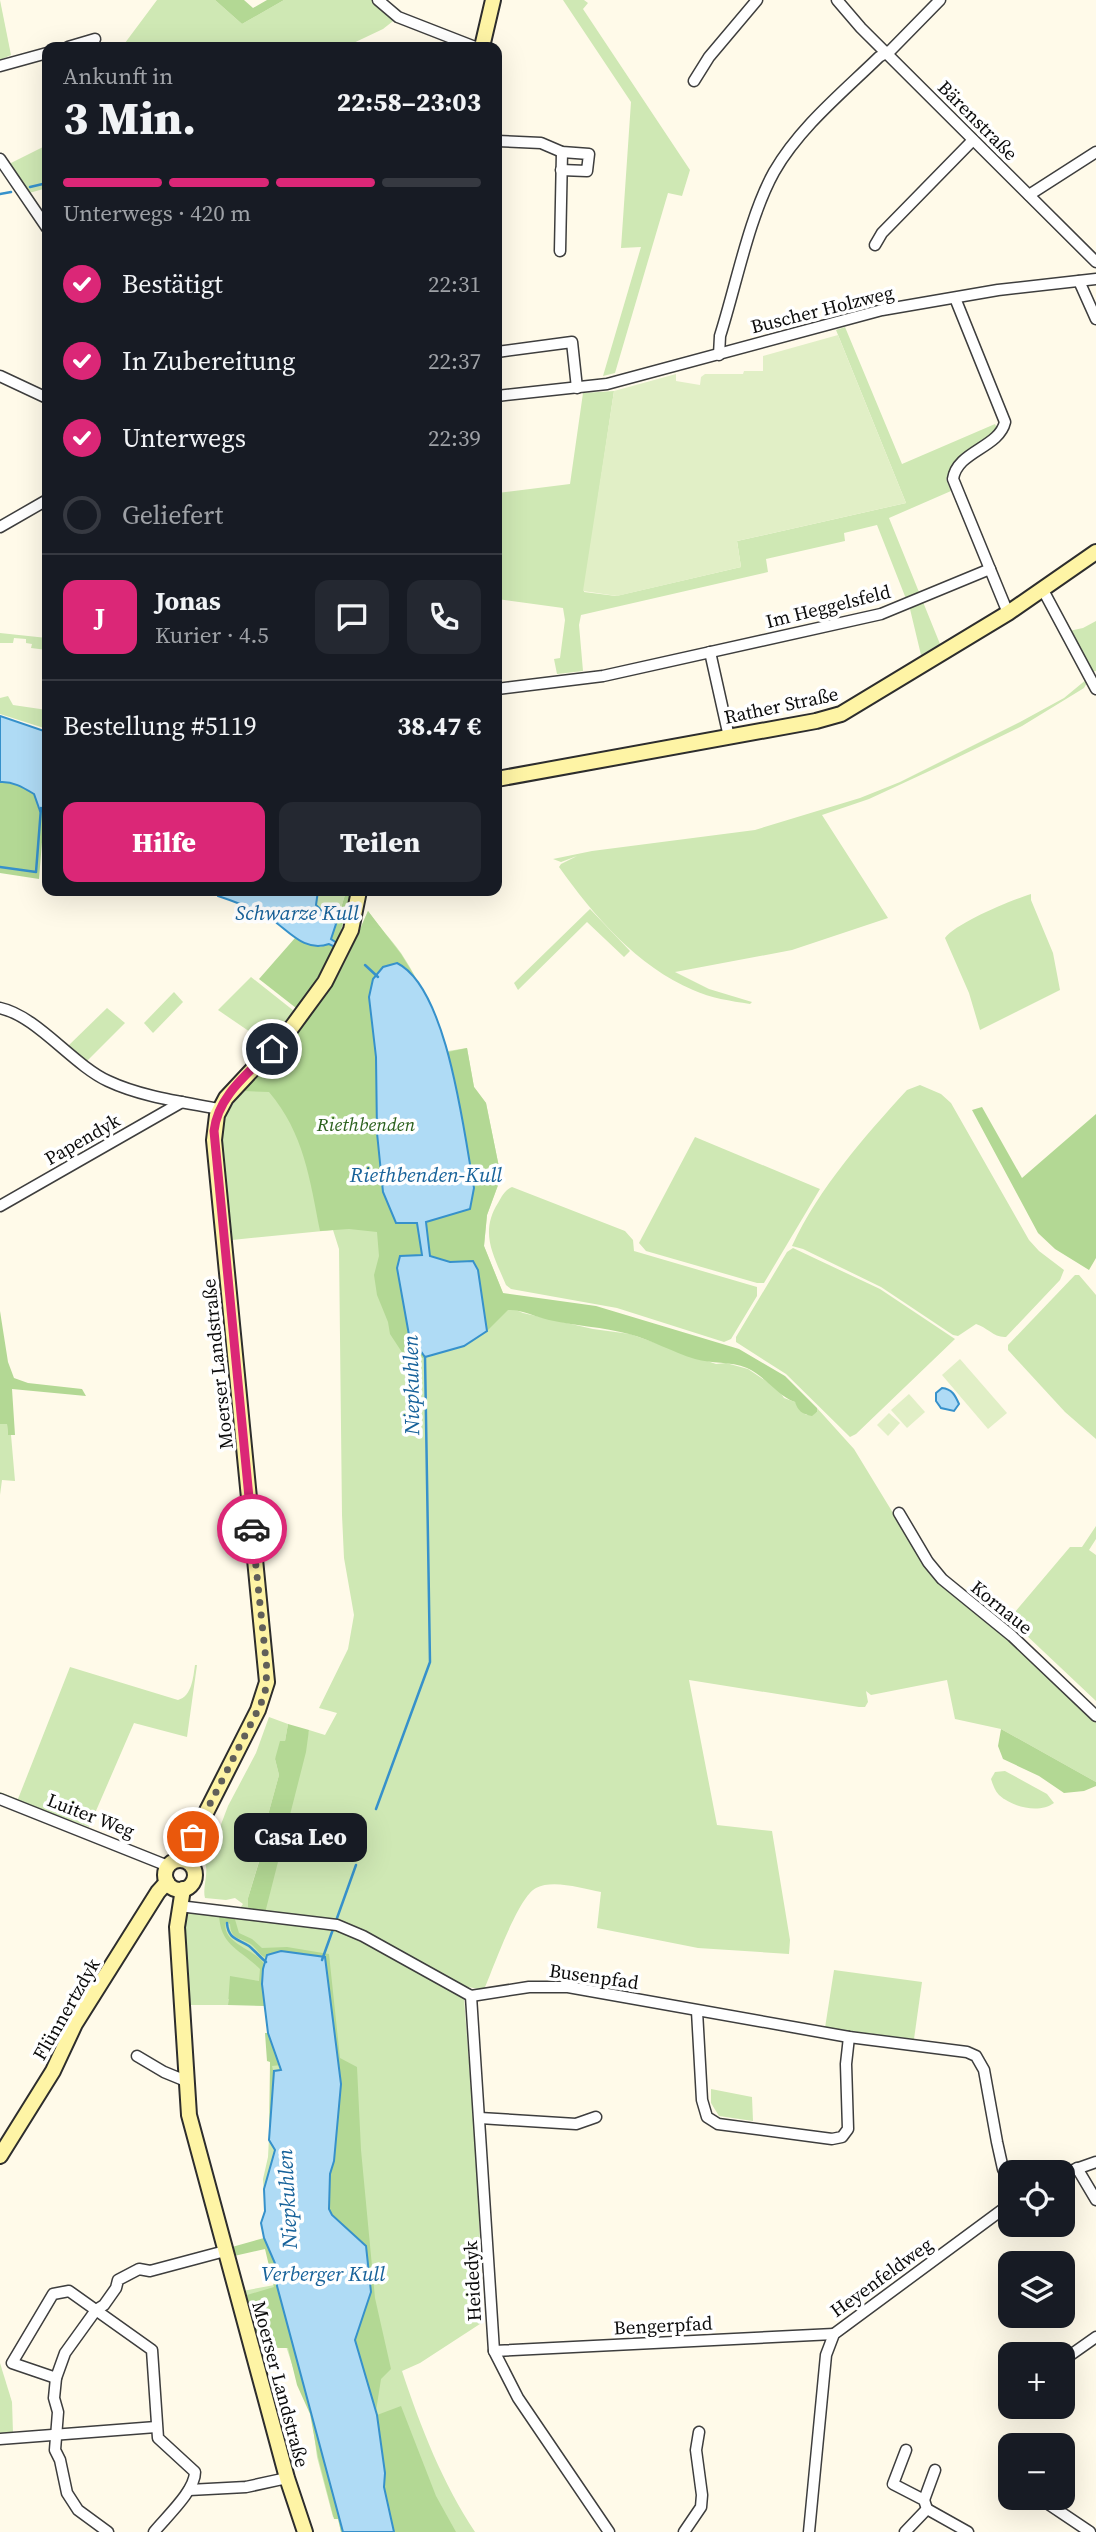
<!DOCTYPE html>
<html lang="de">
<head>
<meta charset="utf-8">
<style>
	body { margin:0; font-family:"Source Serif 4",serif; background:#242831; color:#f1f3f6; height:100vh; display:flex; flex-direction:column; font-size:26px; white-space:nowrap }
	* { box-sizing:border-box; margin:0 }
	p { font-size:23px; color:#9ea1a6 }
	.icon { flex:none; width:38px; height:38px; fill:none; stroke:currentColor; stroke-width:2; stroke-linecap:round; stroke-linejoin:round }
	.map { position:relative; flex:1; overflow:hidden }
	.side { position:absolute; left:42px; top:42px; width:460px; height:854px; display:flex; flex-direction:column; background:#171b24; border-radius:14px; box-shadow:0 7px 28px #0002 }
	.side>* { flex:none }
	.fabs { position:absolute; left:998px; top:2160px; display:grid; gap:14px }
	.fabs a { display:grid; place-items:center; width:77px; height:77px; border-radius:14px; background:#171b24; box-shadow:0 7px 28px #0002; font-size:35px }
	.pin { position:absolute; display:grid; place-items:center; width:60px; height:60px; color:#fff; margin:-30px; border:4px solid #fff; border-radius:50%; box-shadow:0 2px 7px #0007 }
	.courier { position:absolute; display:grid; place-items:center; width:70px; height:70px; margin:-35px; border:5px solid #db2777; border-radius:50%; background:#fff; color:#222; box-shadow:0 2px 9px #0007 }
	.bubble { position:absolute; height:49px; border-radius:14px; background:#171b24; box-shadow:0 7px 28px #0002; font-size:23px; font-weight:800; line-height:49px; text-align:center }
	.overview em { font-style:normal; font-weight:800 }
	.overview div { display:flex; flex-direction:column-reverse }
	.overview { display:flex; align-items:center; justify-content:space-between; height:119px; padding:0 21px }
	h1 { font-size:46px; font-weight:800; line-height:52px }
	.bar { display:grid; grid-template-columns:repeat(4,1fr); gap:10px 7px; align-content:center; height:84px; padding:0 21px }
	.bar i { height:9px; border-radius:5px; background:#363941 }
	.bar .selected { background:#db2777 }
	.bar p { grid-column:span 4 }
	.line { display:flex; align-items:center; gap:18px; padding:0 21px; border-top:2px solid #363941 }
	.line div { flex:1 }
	.round { display:grid; place-items:center; flex:none; width:74px; height:74px; border-radius:14px; background:#242831 }
	ol { padding:0 21px; list-style:none }
	li { display:flex; align-items:center; gap:21px; height:77px }
	li p { margin-inline-start:auto }
	li .icon { padding:7px; border-radius:50%; background:#db2777; color:#fff; stroke-width:4 }
	li:last-child { color:#9ea1a6 }
	li i { width:38px; height:38px; border:4px solid #363941; border-radius:50% }
	.button { display:flex; gap:14px; margin-top:auto; padding:14px 21px }
	.button a { flex:1; height:80px; border-radius:14px; background:#db2777; color:#fff; font-size:28px; font-weight:800; line-height:80px; text-align:center }
	.button a+a { background:#242831; color:#f1f3f6 }
	.map>svg:first-child { display:block }
	.green { fill:#cfe8b4 }
	.forest { fill:#b3d894 }
	.pitch { fill:#e1efc6 }
	.water { fill:#afdbf5; stroke:#3691cb; stroke-width:2 }
	.lines { fill:none; stroke-linecap:round; stroke-linejoin:round }
	.stream { stroke:#3691cb; stroke-width:2.5 }
	.street-casing { stroke:#3e3e3e; stroke-width:13 }
	.secondary-casing { stroke:#2d2d2d; stroke-width:18 }
	.street { stroke:#fff; stroke-width:10 }
	.secondary { stroke:#fef4a5; stroke-width:14 }
	.done { stroke:#605f59; stroke-width:7; stroke-dasharray:0 12.6 }
	.route { stroke:#db2777; stroke-width:9 }
	.labels { text-anchor:middle; dominant-baseline:central; stroke-width:7; stroke-linejoin:round; paint-order:stroke }
	.street-label { font-size:19px; fill:#0b0b0b; stroke:#fff }
	.park-label { font-size:19px; font-style:italic; fill:#2b611d; stroke:#fff }
	.water-label { font-size:21px; font-style:italic; fill:#17629a; stroke:#fff }
</style>
</head>
<body>
<div class="map">
<svg width="1096" height="2532" viewBox="0 0 1096 2532">
	<rect width="100%" height="100%" fill="#fffae9"/>
	<g class="green">
		<polygon points="0,0 11,55 0,60"/>
		<polygon points="157,0 215,0 242,24 284,0 376,0 397,18 383,29 345,47 122,47"/>
		<polygon points="563,0 584,0 588,3 583,9 690,170 682,196 668,193 615,373 603,376 641,247 621,248 631,102"/>
		<polygon points="47,145 47,188 29,193 9,164"/>
		<polygon points="845,327 902,464 995,424 998,430 955,463 946,479 951,491 889,518 940,644 921,655 910,609 877,525 844,533 845,541 766,559 768,572 581,615 579,625 583,671 557,674 554,659 560,658 565,620 563,608 497,599 497,493 570,484 583,393 614,391 584,592 616,596 741,567 737,541 906,503 836,330"/>
		<polygon points="1096,621 1096,671 1092,672 1069,631 1083,628"/>
		<polygon points="0,633 47,638 47,650 31,648 32,644 26,643 26,639 14,638 13,643 0,643"/>
		<path d="M 1087,679 L 1088,681 L 1084,688 L 1022,726 L 938,767 L 869,799 L 822,815 L 888,918 L 792,950 L 675,972 L 709,989 L 752,1002 L 750,1004 C 730,1001 711,998 693,990 C 638,967 593,915 559,867 L 561,864 L 577,856 L 561,862 L 553,859 L 592,851 L 755,830 L 860,798 L 900,782 L 1020,722 L 1064,698 Z"/>
		<polygon points="8,696 13,705 47,710 47,729 0,714 0,698"/>
		<polygon points="318,891 339,891 345,895 336,924 316,905"/>
		<path d="M 1031,894 L 1031,900 L 1053,953 L 1060,990 L 980,1030 L 969,993 L 945,938 C 956,923 1012,900 1031,894 Z"/>
		<polygon points="590,909 630,951 624,957 587,922 518,990 514,983"/>
		<path d="M 368,911 C 379,927 390,938 401,953 C 421,983 435,1017 448,1051 L 467,1048 L 474,1087 L 486,1103 L 501,1177 L 487,1215 L 484,1246 L 503,1293 L 516,1310 L 523,1313 L 593,1329 L 630,1334 L 716,1364 L 726,1363 L 748,1369 L 778,1389 L 784,1398 L 795,1402 L 806,1415 L 812,1415 L 817,1412 L 817,1408 L 854,1449 L 918,1554 L 940,1582 L 1051,1677 L 1096,1720 L 1096,1782 L 1001,1729 L 955,1719 L 947,1680 L 871,1695 L 866,1691 L 868,1702 L 865,1707 L 859,1707 L 689,1680 L 717,1825 L 772,1831 L 790,1940 L 789,1954 L 698,1948 L 597,1928 L 601,1892 C 582,1889 554,1879 536,1888 C 518,1897 493,1969 484,1990 L 463,1986 L 477,2164 L 483,2322 L 420,2363 L 402,2371 C 421,2428 442,2482 475,2532 L 341,2532 L 338,2518 L 333,2517 L 317,2457 L 311,2412 L 299,2386 L 286,2346 L 260,2347 L 243,2291 L 274,2285 L 267,2247 L 263,2179 L 268,2157 L 271,2098 L 270,2047 L 263,1999 L 228,1999 L 228,2005 L 188,2005 L 187,1997 L 184,1909 L 261,1919 L 309,1730 L 325,1735 L 337,1713 L 319,1708 L 348,1649 L 354,1615 L 344,1558 L 342,1515 L 339,1249 L 333,1230 L 232,1240 L 221,1134 L 226,1115 L 237,1098 L 282,1049 L 324,997 L 344,964 Z"/>
		<polygon points="251,977 294,1011 266,1043 218,1010"/>
		<polygon points="174,992 183,1002 153,1033 144,1023"/>
		<polygon points="107,1008 125,1023 86,1062 67,1047"/>
		<path d="M 920,1085 L 941,1094 L 951,1103 L 1029,1240 L 1039,1251 L 1064,1270 L 1060,1280 L 1006,1337 C 994,1338 987,1327 976,1324 L 958,1336 L 953,1335 L 881,1287 L 803,1249 L 792,1246 C 819,1188 864,1137 907,1090 Z"/>
		<polygon points="695,1137 820,1189 764,1283 757,1283 646,1251 639,1243"/>
		<path d="M 512,1187 L 625,1231 L 633,1240 L 634,1251 L 757,1287 L 757,1296 L 731,1339 L 724,1342 L 617,1308 L 511,1289 L 506,1285 C 494,1256 479,1233 498,1203 C 502,1196 505,1190 512,1187 Z"/>
		<polygon points="793,1248 880,1289 955,1339 856,1434 850,1437 786,1374 736,1342 736,1337 787,1252"/>
		<polygon points="1075,1275 1079,1275 1096,1295 1096,1439 1065,1412 1008,1350 1008,1345"/>
		<polygon points="0,1424 7,1424 8,1435 11,1435 15,1481 2,1480 0,1495"/>
		<polygon points="1096,1526 1096,1539 1089,1550 1096,1555 1096,1701 1009,1619 1070,1547 1082,1547"/>
		<path d="M 195,1665 L 197,1665 L 187,1737 L 134,1723 L 89,1827 L 0,1795 L 0,1792 L 18,1799 L 70,1667 L 178,1700 C 192,1696 193,1678 195,1665 Z"/>
		<path d="M 269,1717 L 288,1724 L 285,1741 L 275,1759 L 279,1775 L 268,1815 L 266,1838 L 248,1898 L 249,1909 L 240,1908 L 243,1904 L 235,1898 L 226,1900 L 205,1898 C 201,1883 216,1861 194,1854 L 196,1850 L 205,1853 L 217,1835 L 228,1806 L 256,1753 Z"/>
		<path d="M 1005,1771 L 1047,1794 L 1054,1803 C 1039,1814 1012,1807 999,1795 C 995,1791 993,1785 991,1779 L 995,1772 Z"/>
		<polygon points="834,1970 922,1982 914,2039 825,2028"/>
		<polygon points="711,2089 752,2097 753,2121 719,2116 711,2103"/>
		<polygon points="0,2363 12,2402 13,2433 0,2433"/>
	</g>
	<g class="forest">
		<polygon points="215,0 244,0 253,8 267,0 284,0 242,24"/>
		<polygon points="6,781 21,786 34,794 39,810 45,805 39,879 0,873 0,782"/>
		<polygon points="339,891 353,891 337,943 331,940 345,895"/>
		<path d="M 368,911 L 401,954 L 414,975 L 405,967 L 376,1057 L 377,1133 L 417,1222 L 422,1256 L 400,1256 L 397,1268 L 409,1335 L 425,1357 L 409,1363 L 390,1334 L 388,1322 L 377,1295 L 374,1275 L 379,1256 L 377,1232 L 349,1229 L 320,1231 C 310,1180 304,1133 269,1092 L 243,1091 C 271,1061 301,1031 324,998 C 343,972 355,941 368,911 Z"/>
		<polygon points="295,938 320,947 329,944 335,947 313,985 296,1008 259,979"/>
		<path d="M 467,1048 L 474,1087 L 486,1103 L 501,1177 L 487,1215 L 484,1246 L 503,1293 L 596,1306 L 739,1349 L 785,1376 L 817,1408 L 817,1412 L 812,1416 C 802,1414 798,1411 795,1402 C 778,1396 765,1376 747,1368 C 730,1361 712,1364 695,1359 C 672,1352 652,1340 629,1334 C 603,1327 576,1326 549,1320 C 536,1317 521,1309 508,1310 L 487,1331 L 478,1270 L 472,1261 L 450,1262 L 430,1256 L 426,1222 L 470,1208 L 474,1188 L 448,1052 Z"/>
		<polygon points="982,1107 1022,1178 1096,1114 1096,1258 1089,1270 1055,1249 1038,1233 972,1110"/>
		<polygon points="0,1311 8,1362 14,1378 28,1383 82,1389 86,1396 12,1389 15,1435 8,1435 7,1424 0,1424"/>
		<polygon points="288,1724 309,1730 306,1752 265,1913 252,1912 248,1907 248,1898 266,1839 268,1815 279,1775 275,1759 280,1741 285,1741"/>
		<polygon points="1001,1729 1096,1782 1096,1786 1084,1791 1064,1793 1039,1776 1003,1759 998,1746"/>
		<path d="M 219,1914 L 234,1916 L 239,1933 L 252,1939 L 262,1948 L 287,1947 L 329,1954 L 340,2058 L 357,2067 L 361,2150 L 375,2298 L 391,2369 L 381,2379 L 376,2411 L 355,2340 L 371,2292 L 366,2246 L 332,2215 L 329,2209 L 330,2174 L 334,2161 L 341,2084 L 325,1958 L 306,1955 L 267,1956 L 266,1958 C 259,1955 256,1947 249,1943 C 238,1937 231,1939 230,1924 L 226,1922 C 221,1942 251,1948 262,1961 C 266,1966 263,1966 262,1971 C 261,1983 263,1994 265,2006 L 228,2005 L 230,1976 L 259,1981 L 260,1969 C 240,1949 220,1946 219,1914 Z"/>
		<polygon points="265,2033 268,2033 281,2065 272,2066 275,2079 269,2140 270,2062 267,2061"/>
		<polygon points="264,2238 277,2268 277,2286 343,2532 341,2532 338,2519 334,2519 318,2457 310,2414 297,2385 288,2348 260,2348 247,2295 274,2287 265,2249 234,2256 232,2247"/>
		<polygon points="401,2406 436,2496 456,2532 394,2532 384,2487 385,2473 377,2415"/>
	</g>
	<g class="pitch">
		<polygon points="838,335 906,503 737,541 741,567 617,596 583,591 614,391 676,374 676,381 700,385 701,377 705,374 743,374 744,371 763,371 763,356"/>
		<polygon points="960,1359 1007,1413 988,1429 942,1375"/>
		<polygon points="909,1394 925,1412 907,1428 891,1410"/>
		<polygon points="889,1413 900,1423 888,1436 877,1425"/>
	</g>
	<g class="water">
		<path d="M 0,716 L 47,732 L 47,806 L 40,811 L 34,794 C 24,788 13,781 0,782 Z"/>
		<path d="M 217,891 L 318,891 L 316,905 L 336,924 L 331,939 L 337,943 L 335,947 L 329,944 C 303,953 288,929 268,917 C 250,907 236,902 218,896 Z"/>
		<path d="M 397,963 C 448,988 464,1134 474,1188 L 470,1209 L 426,1222 L 430,1256 L 450,1262 L 473,1261 L 478,1270 L 487,1331 L 464,1346 L 425,1357 L 409,1335 L 397,1268 L 400,1256 L 422,1255 L 417,1223 L 396,1223 L 383,1192 L 377,1133 L 376,1057 L 369,997 L 373,979 L 383,967 Z"/>
		<path d="M 942,1388 C 952,1389 955,1395 959,1404 L 954,1411 L 941,1408 L 936,1401 L 936,1393 Z"/>
		<polygon points="281,1951 325,1957 341,2084 334,2161 330,2174 329,2209 332,2215 366,2246 371,2292 355,2340 377,2415 385,2473 384,2487 394,2532 343,2532 277,2286 277,2268 264,2238 261,2223 265,2211 264,2189 275,2150 269,2140 274,2071 281,2070 268,2033 262,1984 263,1969 267,1955"/>
	</g>
	<g class="lines">
		<g class="stream">
			<polyline points="30,187 47,183"/>
			<polyline points="0,194 11,192"/>
			<polyline points="0,867 36,872 41,808"/>
			<polyline points="365,965 378,977"/>
			<polyline points="376,1809 430,1662 425,1357"/>
			<path d="M 227,1923 C 228,1939 238,1939 249,1946 C 255,1951 260,1957 266,1962"/>
			<polyline points="322,1960 356,1865"/>
		</g>
		<defs>
			<g id="street">
				<polyline points="378,0 398,17 475,47"/>
				<polyline points="837,0 861,28 1096,262"/>
				<polyline points="68,47 95,39"/>
				<polyline points="0,66 47,53"/>
				<polyline points="694,81 709,57 757,0"/>
				<polyline points="497,141 541,143 562,152 589,154 587,171 561,170"/>
				<polyline points="0,159 47,228"/>
				<polyline points="1029,195 1096,152"/>
				<polyline points="875,245 882,233 973,140"/>
				<polyline points="560,251 562,152"/>
				<polyline points="1079,281 1096,319"/>
				<path d="M 955,298 L 1005,422 C 999,448 957,451 953,479 L 1008,613"/>
				<polyline points="497,352 572,342 577,388"/>
				<path d="M 719,355 L 720,336 C 736,286 749,217 774,172 C 800,127 842,93 879,57 L 891,50 L 940,0"/>
				<polyline points="0,376 47,398"/>
				<polyline points="497,396 607,384 882,310 998,290 1096,279"/>
				<polyline points="0,527 47,500"/>
				<polyline points="1043,590 1096,689"/>
				<polyline points="710,652 729,737"/>
				<polyline points="497,689 603,676 881,614 990,569"/>
				<path d="M 0,1008 C 37,1016 73,1065 108,1081 C 142,1097 183,1102 219,1109"/>
				<polyline points="0,1206 182,1102"/>
				<polyline points="899,1513 928,1562 942,1579 1012,1636 1096,1716"/>
				<polyline points="0,1799 168,1866"/>
				<polyline points="179,1906 337,1925 363,1936 471,1996 529,1987 568,1987 849,2037 967,2052 976,2056 984,2070 997,2142 1003,2169 1010,2183"/>
				<polyline points="471,1996 494,2351 518,2398 609,2532"/>
				<polyline points="697,2011 702,2100 707,2117 718,2124 832,2139 842,2137 848,2129 846,2064 849,2037"/>
				<polyline points="137,2056 164,2072 186,2081"/>
				<polyline points="480,2118 576,2124 596,2117"/>
				<polyline points="1077,2168 1096,2200"/>
				<polyline points="1062,2174 1096,2162"/>
				<polyline points="494,2351 834,2334"/>
				<polyline points="1062,2361 1096,2337"/>
				<path d="M 56,2378 L 12,2363 L 53,2294 L 69,2291 L 152,2350 L 158,2438 L 195,2472 C 195,2491 166,2517 154,2532"/>
				<polyline points="0,2439 156,2427"/>
				<polyline points="906,2450 893,2484 924,2500 927,2509"/>
				<polyline points="189,2490 246,2487 287,2478"/>
				<polyline points="1038,2497 1090,2532"/>
				<polyline points="924,2500 935,2470"/>
				<polyline points="108,2532 78,2510 67,2493 60,2460 55,2450 58,2412 54,2398 56,2378 65,2353 96,2310 104,2305 116,2288 118,2280 139,2269 150,2271 225,2251"/>
				<polyline points="684,2532 701,2507 702,2495 696,2450 699,2432"/>
				<polyline points="809,2532 826,2355 834,2334 1010,2204"/>
				<polyline points="905,2532 927,2509 968,2532"/>
			</g>
			<g id="secondary">
				<polyline points="482,47 493,0"/>
				<polyline points="497,779 816,721 841,714 1008,613 1096,552"/>
				<polyline points="182,1860 258,1710 267,1682 214,1140 217,1115 226,1098 292,1027 325,982 351,930 359,891"/>
				<circle cx="180" cy="1875" r="15"/>
				<polyline points="183,1889 177,1927 189,2115 287,2478 305,2532"/>
				<polyline points="0,2156 53,2071 75,2024 158,1892 167,1882"/>
			</g>
		</defs>
		<use href="#street" class="street-casing"/>
		<use href="#secondary" class="secondary-casing"/>
		<use href="#street" class="street"/>
		<use href="#secondary" class="secondary"/>
	</g>
	<g class="lines">
		<polyline class="done" points="193,1837 258,1710 265,1694 267,1670 252,1529"/>
		<path class="route" d="M 252,1529 L 214,1131 C 218,1095 249,1073 272,1049"/>
	</g>
	<g class="labels">
		<g class="street-label">
			<text transform="translate(978 120) rotate(45)">Bärenstraße</text>
			<text transform="translate(822 309) rotate(-14)">Buscher Holzweg</text>
			<text transform="translate(828 606) rotate(-14)">Im Heggelsfeld</text>
			<text transform="translate(781 705) rotate(-12)">Rather Straße</text>
			<text transform="translate(82 1139) rotate(-30)">Papendyk</text>
			<text transform="translate(217 1364) rotate(-96)">Moerser Landstraße</text>
			<text transform="translate(1002 1607) rotate(39)">Kornaue</text>
			<text transform="translate(91 1815) rotate(21)">Luiter Weg</text>
			<text transform="translate(594 1976) rotate(8)">Busenpfad</text>
			<text transform="translate(66 2009) rotate(-60)">Flünnertzdyk</text>
			<text transform="translate(881 2277) rotate(-36)">Heyenfeldweg</text>
			<text transform="translate(472 2281) rotate(-93)">Heidedyk</text>
			<text transform="translate(663 2325) rotate(-3)">Bengerpfad</text>
			<text transform="translate(281 2384) rotate(75)">Moerser Landstraße</text>
		</g>
		<g class="park-label">
			<text x="366" y="1124">Riethbenden</text>
		</g>
		<g class="water-label">
			<text x="297" y="912">Schwarze Kull</text>
			<text x="426" y="1174">Riethbenden-Kull</text>
			<text transform="translate(411 1385) rotate(-91)">Niepkuhlen</text>
			<text transform="translate(287 2199) rotate(-93)">Niepkuhlen</text>
			<text x="323" y="2273">Verberger Kull</text>
		</g>
	</g>
</svg>
<div class="fabs">
<a><svg class="icon" aria-label="locate" viewBox="0 0 24 24"><circle cx="12" cy="12" r="6"/><path d="M12 2v4M12 18v4M2 12h4M18 12h4"/></svg></a>
<a><svg class="icon" aria-label="layers" viewBox="0 0 24 24"><path d="M12 4l9 5-9 5-9-5zM3 14l9 5 9-5"/></svg></a>
<a>+</a>
<a>−</a>
</div>
<div class="pin" style="left:193px;top:1837px;background:#ea580c"><svg class="icon" aria-label="bag" viewBox="0 0 24 24"><path d="M5 8h14l-1 12H6zM9 8a3 3 0 0 1 6 0"/></svg></div>
<div class="pin" style="left:272px;top:1049px;background:#1f2937"><svg class="icon" aria-label="home" viewBox="0 0 24 24"><path d="M3 11l9-7 9 7M6 9v11h12V9"/></svg></div>
<div class="courier" style="left:252px;top:1529px"><svg class="icon" aria-label="car" viewBox="0 0 24 24"><path d="M5 17H2v-5l4-1 3-4h7l3 4 3 1v5h-3M9 17h6M6 11h13"/><circle cx="7" cy="17" r="2"/><circle cx="17" cy="17" r="2"/></svg></div>
<div class="bubble" style="left:234px;top:1813px;width:133px">Casa Leo</div>
<section class="side">
<div class="overview"><div><h1>3 Min.</h1><p>Ankunft in</p></div><em>22:58–23:03</em></div>
<div class="bar"><i class="selected"></i><i class="selected"></i><i class="selected"></i><i></i><p>Unterwegs · 420 m</p></div>
<ol>
<li><svg class="icon" aria-label="check" viewBox="0 0 24 24"><path d="M5 12l5 5 9-10"/></svg>Bestätigt<p>22:31</p></li>
<li><svg class="icon" aria-label="check" viewBox="0 0 24 24"><path d="M5 12l5 5 9-10"/></svg>In Zubereitung<p>22:37</p></li>
<li><svg class="icon" aria-label="check" viewBox="0 0 24 24"><path d="M5 12l5 5 9-10"/></svg>Unterwegs<p>22:39</p></li>
<li><i></i>Geliefert</li>
</ol>
<div class="line" style="height:126px"><b class="round" style="background:#db2777;color:#fff">J</b><div><b>Jonas</b><p>Kurier · 4.5</p></div><a class="round"><svg class="icon" aria-label="chat" viewBox="0 0 24 24"><path d="M4 5h16v11H9l-5 4z"/></svg></a><a class="round"><svg class="icon" aria-label="phone" viewBox="0 0 24 24"><path d="M5 4h4l2 5-3 2q2 4 5 5l2-3 5 2v4C11 20 4 13 5 4z"/></svg></a></div>
<div class="line" style="height:91px"><div>Bestellung #5119</div><b>38.47 €</b></div>
<div class="button"><a>Hilfe</a><a>Teilen</a></div>
</section>
</div>
</body>
</html>
